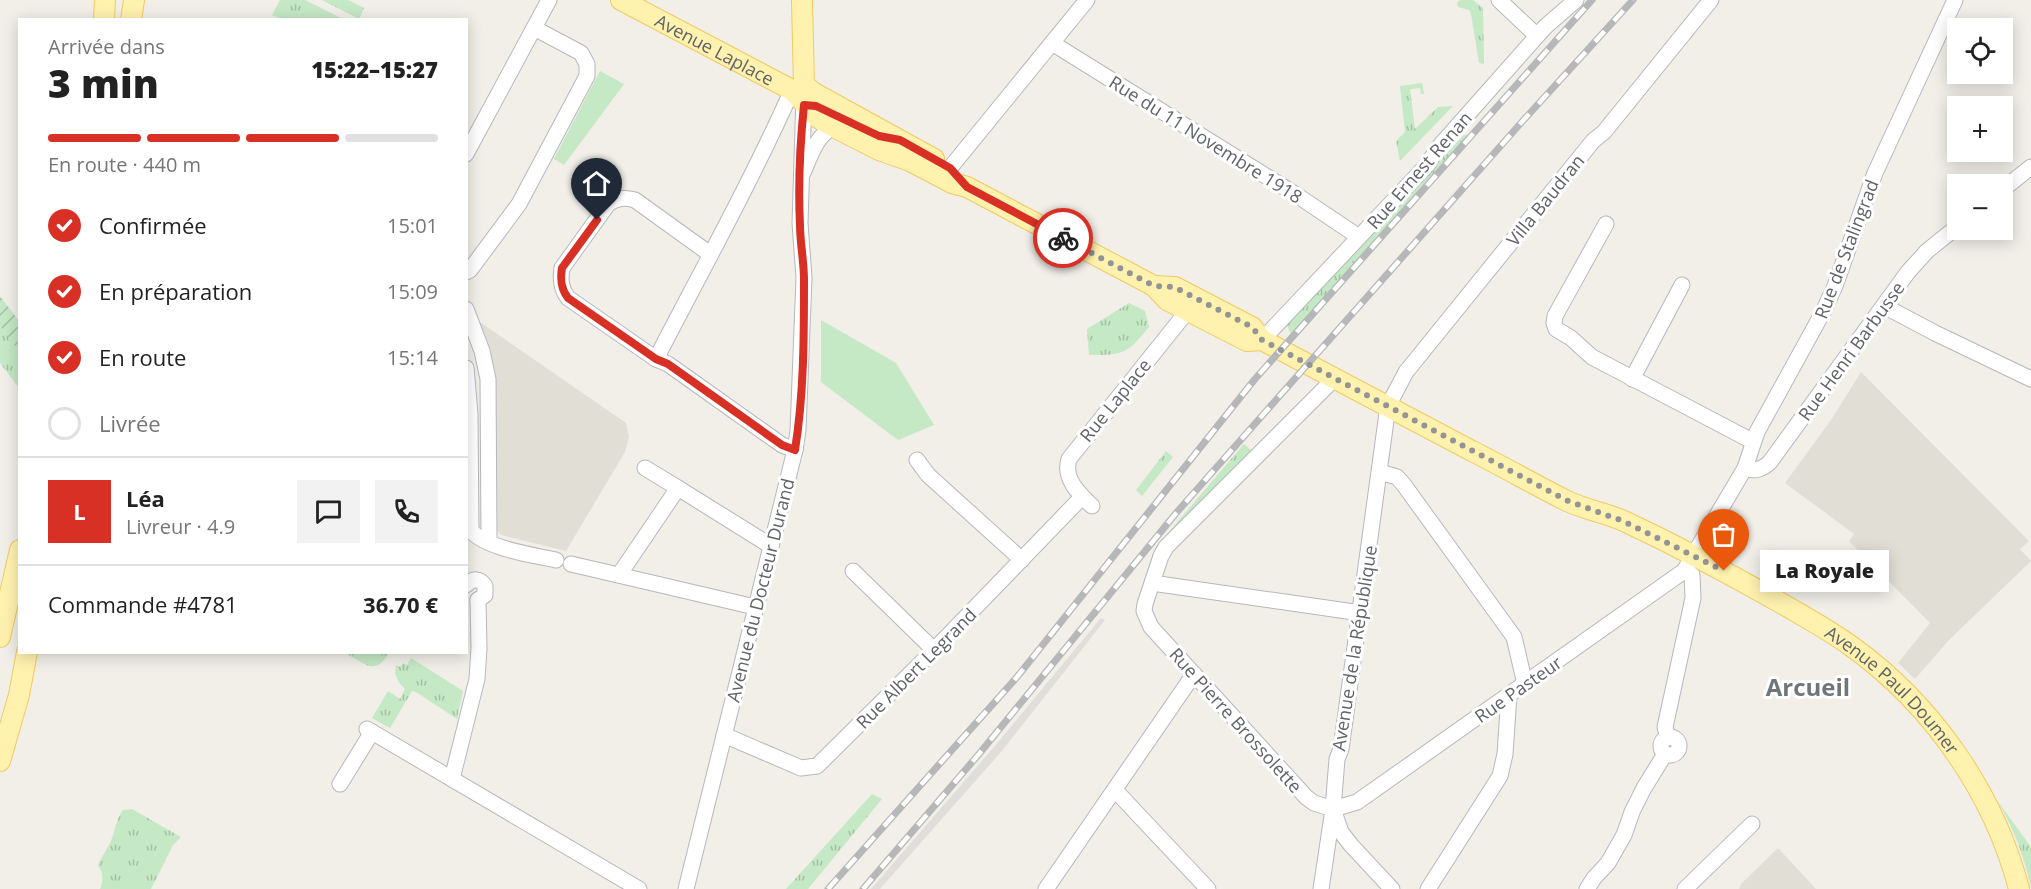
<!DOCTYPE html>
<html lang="fr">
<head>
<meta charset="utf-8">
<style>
	body { margin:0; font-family:"Open Sans",sans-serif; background:#f2f2f2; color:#222; height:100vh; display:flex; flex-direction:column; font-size:22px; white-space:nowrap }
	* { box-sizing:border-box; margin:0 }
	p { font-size:20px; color:#767676 }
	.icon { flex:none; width:33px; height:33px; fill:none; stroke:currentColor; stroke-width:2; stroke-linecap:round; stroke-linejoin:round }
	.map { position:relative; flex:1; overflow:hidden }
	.sheet { position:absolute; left:18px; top:18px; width:450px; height:636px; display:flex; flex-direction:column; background:#fff; border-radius:0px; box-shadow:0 3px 15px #0003 }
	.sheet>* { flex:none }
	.controls { position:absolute; left:1947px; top:18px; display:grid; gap:12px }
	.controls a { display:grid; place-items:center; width:66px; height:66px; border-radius:0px; background:#fff; box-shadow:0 3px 15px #0003; font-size:30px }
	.pin { position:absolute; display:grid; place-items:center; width:51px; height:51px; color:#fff; margin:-62px -26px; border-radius:50% 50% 50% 0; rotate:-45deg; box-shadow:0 0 6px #0007 }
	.pin .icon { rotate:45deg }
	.courier { position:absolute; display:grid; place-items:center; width:60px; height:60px; margin:-30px; border:4px solid #d93025; border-radius:50%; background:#fff; color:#222; box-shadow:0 2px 8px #0007 }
	.bubble { position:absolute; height:42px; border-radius:0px; background:#fff; box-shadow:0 3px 15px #0003; font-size:20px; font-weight:800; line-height:42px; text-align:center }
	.overview em { font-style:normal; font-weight:800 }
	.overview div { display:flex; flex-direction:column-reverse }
	.overview { display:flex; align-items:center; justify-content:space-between; height:102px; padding:0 30px }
	h1 { font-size:39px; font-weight:800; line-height:45px }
	.bar { display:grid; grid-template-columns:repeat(4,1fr); gap:9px 6px; align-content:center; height:72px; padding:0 30px }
	.bar i { height:8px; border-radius:4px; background:#e0e0e0 }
	.bar .active { background:#d93025 }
	.bar p { grid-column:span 4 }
	.line { display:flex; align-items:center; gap:15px; padding:0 30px; border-top:2px solid #e0e0e0 }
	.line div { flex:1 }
	.round { display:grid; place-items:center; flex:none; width:63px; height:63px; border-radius:0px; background:#f2f2f2 }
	ol { padding:0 30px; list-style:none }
	li { display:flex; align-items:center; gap:18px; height:66px }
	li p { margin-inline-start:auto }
	li .icon { padding:6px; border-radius:50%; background:#d93025; color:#fff; stroke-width:4 }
	li:last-child { color:#767676 }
	li i { width:33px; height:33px; border:3px solid #e0e0e0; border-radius:50% }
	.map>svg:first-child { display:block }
	.industrial { fill:#e0deda }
	.education { fill:#e1ded6 }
	.grass { fill:url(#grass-tufts) }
	.park { fill:#c5e8c5 }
	.garden { fill:url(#garden-furrows) }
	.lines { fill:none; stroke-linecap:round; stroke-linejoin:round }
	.minor-casing { stroke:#b5b8bc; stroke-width:17 }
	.major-casing { stroke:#f2c960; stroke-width:22 }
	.minor { stroke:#fff; stroke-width:15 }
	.major { stroke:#fff2af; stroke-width:20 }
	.rail-casing { stroke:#b6b7b8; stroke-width:7 }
	.rail { stroke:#fff; stroke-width:4.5; stroke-dasharray:14; stroke-linecap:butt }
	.done { stroke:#929495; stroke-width:6; stroke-dasharray:0 10.8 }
	.route { stroke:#d93025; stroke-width:8 }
	.labels { text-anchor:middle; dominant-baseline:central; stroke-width:6; stroke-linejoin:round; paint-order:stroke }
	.street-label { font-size:18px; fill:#5f6368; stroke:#fff }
	.district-label { font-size:24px; font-weight:bold; fill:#70757a; stroke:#fff }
</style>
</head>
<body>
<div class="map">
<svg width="2031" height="889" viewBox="0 0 2031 889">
	<defs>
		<pattern id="grass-tufts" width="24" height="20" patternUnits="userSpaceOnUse" patternTransform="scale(1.5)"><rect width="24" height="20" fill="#c5e8c5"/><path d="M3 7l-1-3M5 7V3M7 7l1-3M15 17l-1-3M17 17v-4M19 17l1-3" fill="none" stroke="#a3c0a4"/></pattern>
		<pattern id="garden-furrows" width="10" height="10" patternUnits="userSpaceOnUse" patternTransform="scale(1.5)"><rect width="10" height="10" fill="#c5e8c5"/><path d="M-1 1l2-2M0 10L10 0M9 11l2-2" fill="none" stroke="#a3c0a4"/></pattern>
	</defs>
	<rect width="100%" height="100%" fill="#f1efe8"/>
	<polygon class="industrial" points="1101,618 1105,620 1001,752 880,889 871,889 994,747"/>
	<g class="education">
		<polygon points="477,320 626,423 629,437 625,452 566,551 501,535 494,527"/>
		<polygon points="1861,372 2029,541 2020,549 2031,561 1948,641 1915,679 1898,663 1930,623 1849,541 1854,534 1785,483 1831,420"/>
		<polygon points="1778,848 1816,889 1739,889 1741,884"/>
	</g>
	<g class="grass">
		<polygon points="280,0 305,0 343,19 281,19 272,15"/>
		<polygon points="322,0 348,0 364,8 359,19"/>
		<polygon points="1460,0 1473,0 1483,8 1484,64 1479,63 1471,14 1469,10 1458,7 1457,3"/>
		<polygon points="1422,83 1424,94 1421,94 1420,88 1410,89 1415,129 1438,107 1453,106 1400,161 1396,141 1405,132 1400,86"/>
		<polygon points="1464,135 1468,135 1291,334 1285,322"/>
		<path d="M 1129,303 L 1145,311 L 1149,327 C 1127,354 1124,355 1089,355 L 1087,329 Z"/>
		<polygon points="0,326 19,351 19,388 0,363"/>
		<polygon points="1244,444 1253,452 1162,540"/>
		<polygon points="1166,451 1173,457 1142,496 1136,490"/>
		<path d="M 388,652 L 389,653 C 375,677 364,663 345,653 Z"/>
		<path d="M 411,658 L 463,691 L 457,719 L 416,692 L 412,691 L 390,728 L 372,718 L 388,691 L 400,699 L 405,689 C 397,681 394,676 396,665 L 400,667 L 403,663 L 407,665 Z"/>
		<polygon points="872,794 882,799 808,889 786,889"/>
		<path d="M 1996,799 L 2031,847 L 2031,887 C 2024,856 2013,826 1996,799 Z"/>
		<path d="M 132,809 L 181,837 L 173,845 L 151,889 L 100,889 C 103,882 104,872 98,866 C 101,857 107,850 111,841 C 115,830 116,820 123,810 Z"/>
	</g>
	<g class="park">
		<polygon points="600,71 624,84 564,165 554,159"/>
		<polygon points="821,320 896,363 934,425 898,440 821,382"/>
	</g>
	<polygon class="garden" points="0,296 19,321 19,351 0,326"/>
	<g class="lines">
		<defs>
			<g id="minor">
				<polyline points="1499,0 1537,36"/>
				<polyline points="1052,43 1298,196 1359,237"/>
				<polyline points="466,154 549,0"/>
				<polyline points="929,164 939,170 950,168 1087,0"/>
				<path d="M 803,173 C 810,157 816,135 834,127"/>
				<polyline points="2002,190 2031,167"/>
				<polyline points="1606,224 1555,316 1554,323 1556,329 1571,338 1592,357 1752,441"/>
				<path d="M 710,254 L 635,200 C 624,197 617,198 608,204 L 562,268 C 560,280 561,289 568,298 L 656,359 C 702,270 751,182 792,90"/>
				<polyline points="466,272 470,270 519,204 587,76 587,64 581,53 534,28"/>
				<polyline points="1884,306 1935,333 2031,379"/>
				<polyline points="466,309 482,351 488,379 489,541"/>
				<polyline points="1262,340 1428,164 1437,149 1545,27 1576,0"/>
				<polyline points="656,359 668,364 782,445 795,450"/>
				<path d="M 466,368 L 470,414 L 471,531 C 488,549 533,555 556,560"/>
				<polyline points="1335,378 1166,547 1161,556 1145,604 1144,611 1151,627 1306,797 1314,803 1333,809 1341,832 1351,845 1392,889"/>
				<polyline points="1632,379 1682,285"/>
				<polyline points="917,460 928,475 1022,560"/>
				<polyline points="645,468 678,488"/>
				<path d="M 1745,468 C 1754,472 1763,469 1770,462 L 1908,272 L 1927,251 L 1958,226"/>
				<polyline points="1380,472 1397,477 1404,485 1514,637 1525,684"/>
				<path d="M 1092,506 C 1078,493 1063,478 1069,459 L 1193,304"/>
				<polyline points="571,564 755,607"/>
				<polyline points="853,571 934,650"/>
				<polyline points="619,575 678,488 771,546"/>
				<polyline points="1152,583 1361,613"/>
				<path d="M 466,585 C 473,578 480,578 485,586 L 485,595 L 478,600"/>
				<polyline points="367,729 639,889"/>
				<polyline points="724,735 801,768 817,766 934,650 1082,497"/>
				<circle cx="1670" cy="746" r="9"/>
				<polyline points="1668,738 1665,727 1693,598 1692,575 1684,571"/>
				<polyline points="452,779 477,679 479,648 478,600"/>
				<polyline points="340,784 372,732"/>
				<polyline points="1115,790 1208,889"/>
				<polyline points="1333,809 1357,802 1684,571 1745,468 1757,432 1823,312 1835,286 1875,173 1955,0"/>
				<polyline points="686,889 795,450 798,431 804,278 800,223 804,96"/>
				<polyline points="1046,889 1194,674"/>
				<polyline points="1321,889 1333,809 1337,759 1341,749 1388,406 1406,372 1593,141 1604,132 1711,0"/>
				<polyline points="1428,889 1500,776 1505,754 1509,695"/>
				<polyline points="1587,889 1594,878 1608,863 1624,835 1632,812 1644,788 1665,754"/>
				<polyline points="1685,889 1752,824"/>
			</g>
			<g id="major">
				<path id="s1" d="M 621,0 L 792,90 L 818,118 L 834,127 L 879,150 L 910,161 L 952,183 L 967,187 L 1154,286 L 1167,300 L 1247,341 L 1262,340"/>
				<polyline points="802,0 804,85 814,93 934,159"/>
				<polyline points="104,20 105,0"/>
				<polyline points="131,20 134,0"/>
				<path id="s2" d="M 1154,286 L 1175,287 L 1252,327 L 1262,340 C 1332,377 1402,414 1472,451 C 1504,467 1535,485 1567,501 C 1586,510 1607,513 1626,522 C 1679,547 1730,574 1781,603 C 1805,617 1829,630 1851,646 C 1932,704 1994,793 2019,889"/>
				<polyline points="0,637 20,550"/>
				<polyline points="0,761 19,695 27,652"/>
			</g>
		</defs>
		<use href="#minor" class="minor-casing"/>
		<use href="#major" class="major-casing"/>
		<use href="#minor" class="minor"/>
		<use href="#major" class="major"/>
		<defs>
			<g id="rail">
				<polyline points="828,889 1017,677 1255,379 1592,0"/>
				<polyline points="863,889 979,754 1177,512 1520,124 1633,0"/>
			</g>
		</defs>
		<use href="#rail" class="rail-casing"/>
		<use href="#rail" class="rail"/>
	</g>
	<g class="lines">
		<polyline class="done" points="1063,238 1154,286 1174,287 1209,305 1252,327 1262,340 1568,501 1623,521 1724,571"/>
		<path class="route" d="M 597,220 L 562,268 C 560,280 561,289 568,298 L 656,359 L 668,364 L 782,445 L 795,450 C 804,394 804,336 804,280 C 804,261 800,243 800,225 C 798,185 800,144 804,105 L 816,106 L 879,136 L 900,140 L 950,168 L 967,187 L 1063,238"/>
	</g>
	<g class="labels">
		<g class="street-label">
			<text stroke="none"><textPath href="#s1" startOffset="106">Avenue Laplace</textPath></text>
			<text transform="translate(1206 139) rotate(32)">Rue du 11 Novembre 1918</text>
			<text transform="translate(1419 170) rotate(-49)">Rue Ernest Renan</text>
			<text transform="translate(1545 200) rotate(-51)">Villa Baudran</text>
			<text transform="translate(1846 249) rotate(-69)">Rue de Stalingrad</text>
			<text transform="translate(1851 351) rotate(-54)">Rue Henri Barbusse</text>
			<text transform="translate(1115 400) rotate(-51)">Rue Laplace</text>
			<text transform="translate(760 590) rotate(-76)">Avenue du Docteur Durand</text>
			<text transform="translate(1354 648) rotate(-81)">Avenue de la République</text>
			<text transform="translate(916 668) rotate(-45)">Rue Albert Legrand</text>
			<text transform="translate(1518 689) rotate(-35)">Rue Pasteur</text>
			<text stroke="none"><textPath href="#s2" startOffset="849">Avenue Paul Doumer</textPath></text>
			<text transform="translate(1236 720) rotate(48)">Rue Pierre Brossolette</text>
		</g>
		<g class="district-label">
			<text x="1808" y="686">Arcueil</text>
		</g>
	</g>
</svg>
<div class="controls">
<a><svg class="icon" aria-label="locate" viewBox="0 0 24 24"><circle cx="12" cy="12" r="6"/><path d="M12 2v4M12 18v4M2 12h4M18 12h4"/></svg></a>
<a>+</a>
<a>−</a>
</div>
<div class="pin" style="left:1724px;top:571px;background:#ea580c"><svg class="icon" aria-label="bag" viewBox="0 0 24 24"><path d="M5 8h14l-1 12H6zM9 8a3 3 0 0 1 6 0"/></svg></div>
<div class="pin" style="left:597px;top:220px;background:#1f2937"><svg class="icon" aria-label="home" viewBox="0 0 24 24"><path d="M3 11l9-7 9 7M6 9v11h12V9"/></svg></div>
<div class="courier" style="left:1063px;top:238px"><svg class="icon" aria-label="bike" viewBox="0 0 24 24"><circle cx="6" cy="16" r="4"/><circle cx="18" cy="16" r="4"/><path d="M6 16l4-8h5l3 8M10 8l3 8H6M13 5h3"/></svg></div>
<div class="bubble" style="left:1760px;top:550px;width:129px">La Royale</div>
<section class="sheet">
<div class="overview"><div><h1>3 min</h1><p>Arrivée dans</p></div><em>15:22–15:27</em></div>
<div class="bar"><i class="active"></i><i class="active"></i><i class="active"></i><i></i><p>En route · 440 m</p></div>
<ol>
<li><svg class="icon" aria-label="check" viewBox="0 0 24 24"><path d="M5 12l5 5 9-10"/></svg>Confirmée<p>15:01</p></li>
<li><svg class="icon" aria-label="check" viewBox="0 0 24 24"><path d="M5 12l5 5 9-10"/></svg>En préparation<p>15:09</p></li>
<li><svg class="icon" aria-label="check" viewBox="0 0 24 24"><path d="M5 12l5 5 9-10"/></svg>En route<p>15:14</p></li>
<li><i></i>Livrée</li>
</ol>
<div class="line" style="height:108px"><b class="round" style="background:#d93025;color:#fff">L</b><div><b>Léa</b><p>Livreur · 4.9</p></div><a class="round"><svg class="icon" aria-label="chat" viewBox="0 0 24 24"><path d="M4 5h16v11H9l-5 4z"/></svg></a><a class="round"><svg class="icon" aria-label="phone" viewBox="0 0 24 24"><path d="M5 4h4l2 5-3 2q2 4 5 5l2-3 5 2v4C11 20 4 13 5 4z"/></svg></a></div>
<div class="line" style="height:78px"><div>Commande #4781</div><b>36.70 €</b></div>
</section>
</div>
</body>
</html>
